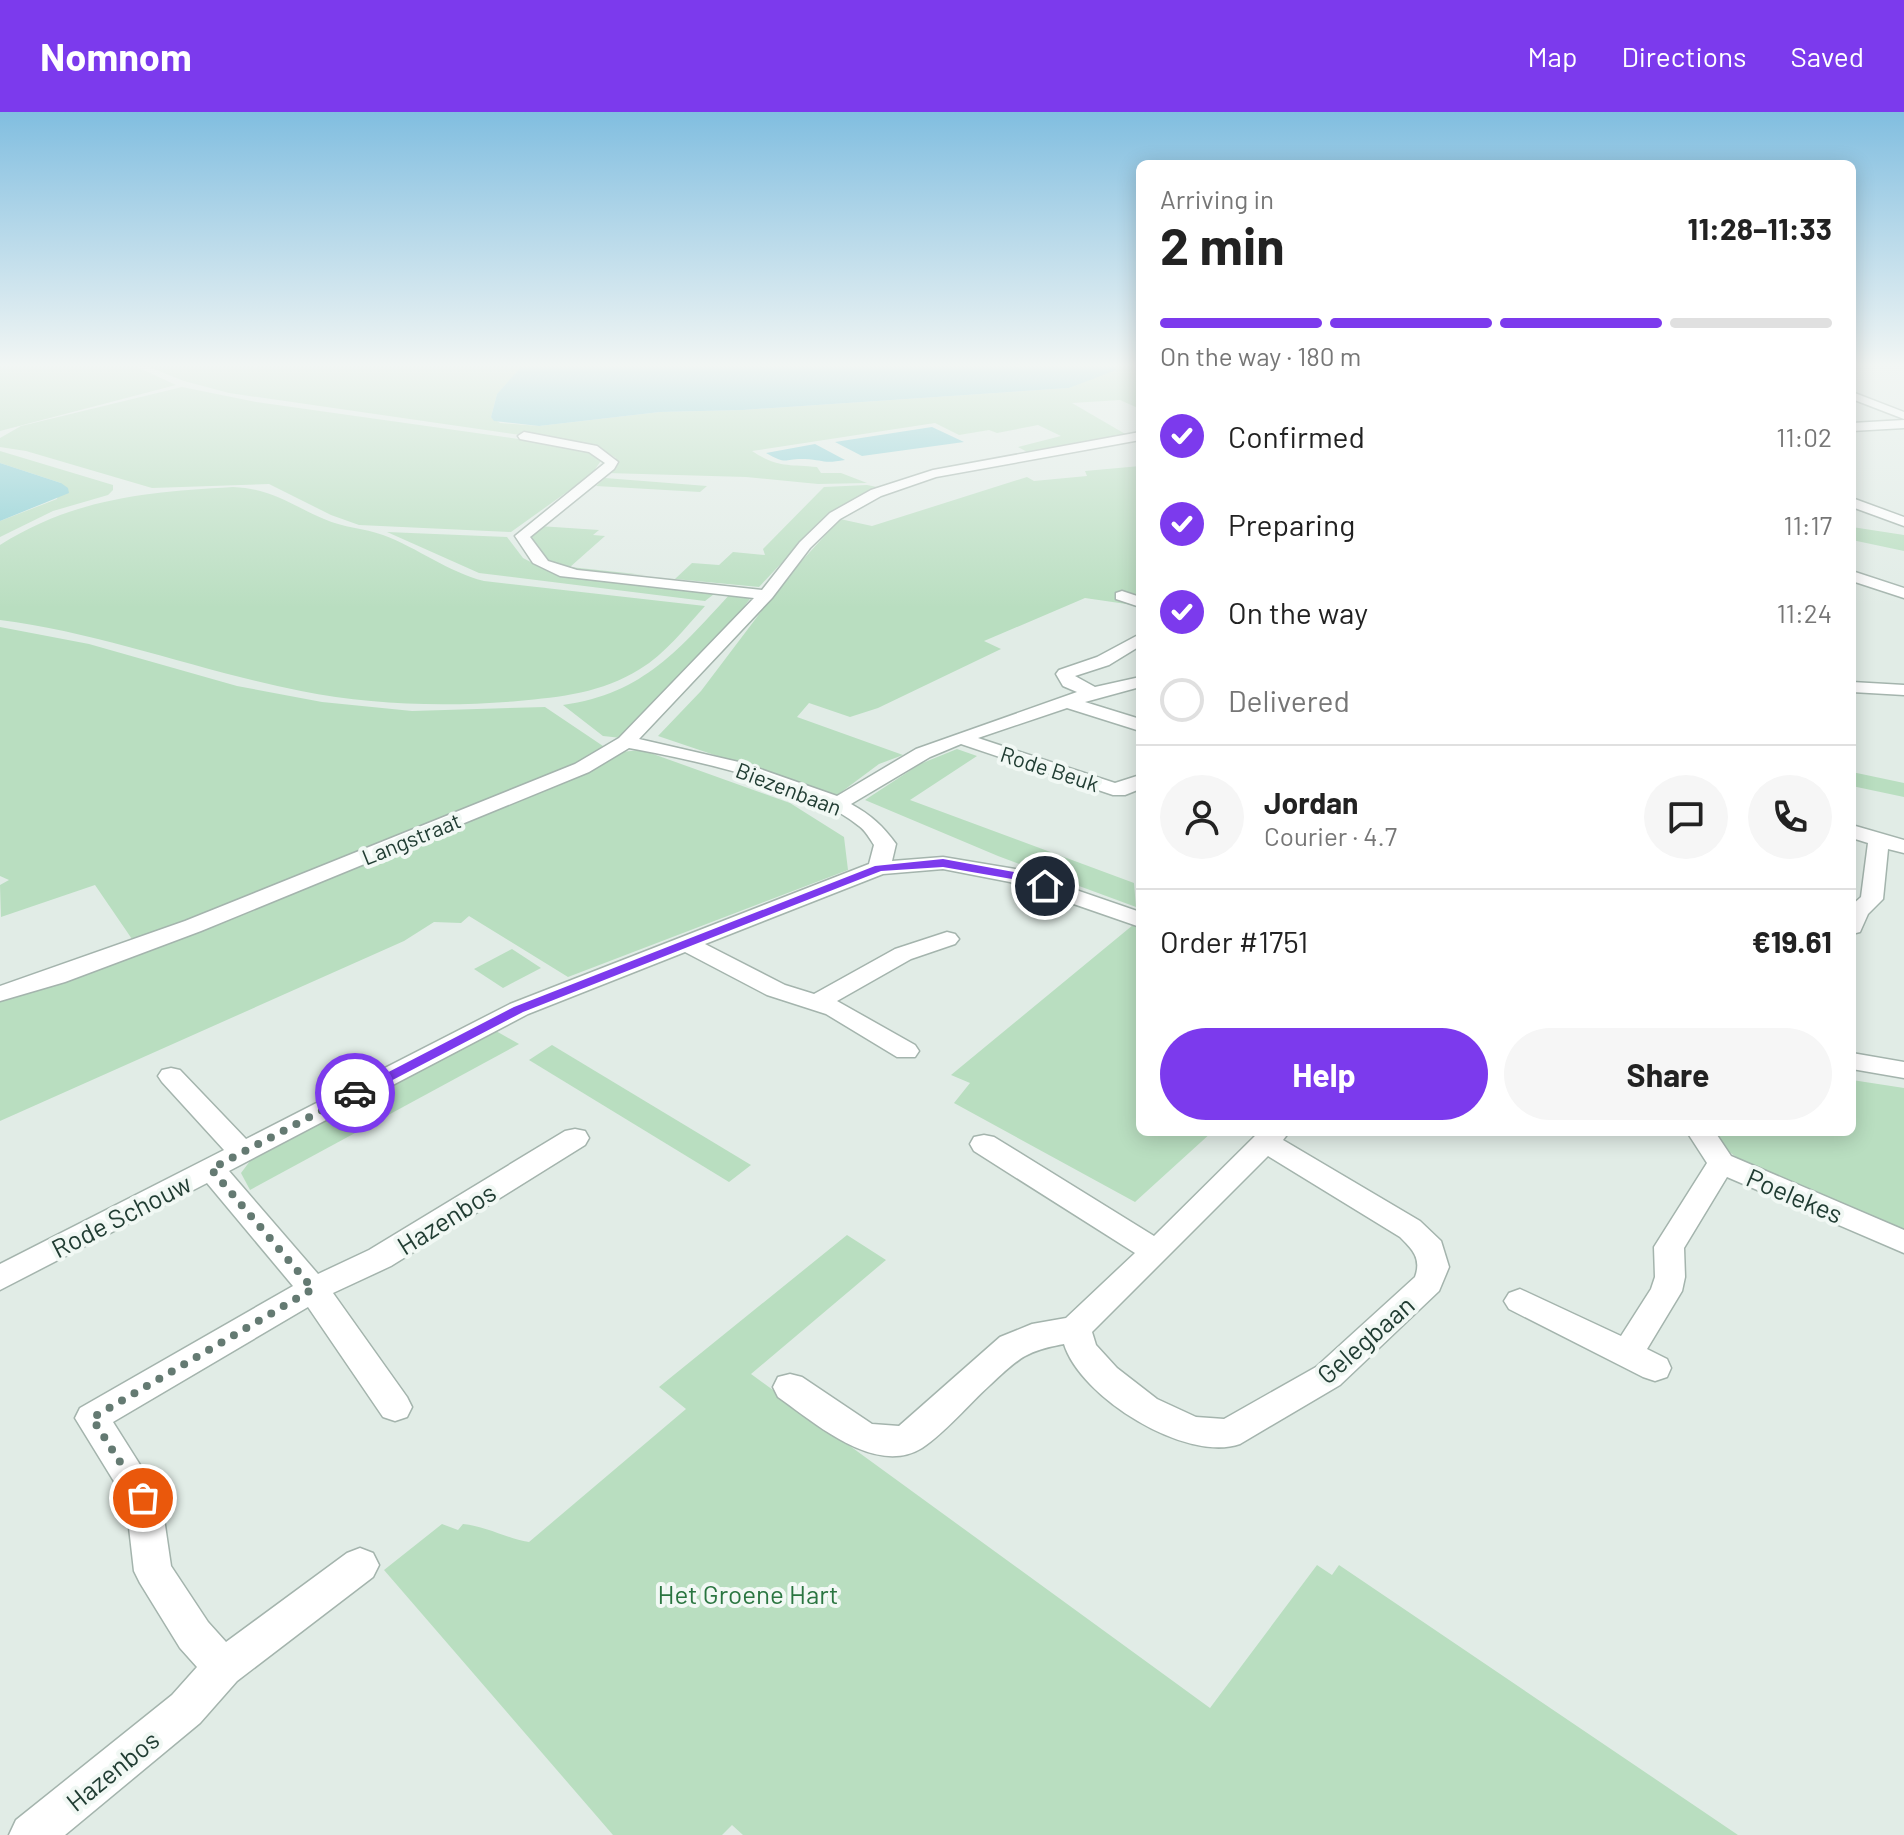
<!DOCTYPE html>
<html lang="en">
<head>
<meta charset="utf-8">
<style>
	body { margin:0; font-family:Barlow,sans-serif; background:#f6f6f6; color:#222; height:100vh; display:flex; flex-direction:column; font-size:30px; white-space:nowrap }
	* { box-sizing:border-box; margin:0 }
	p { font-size:26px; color:#767676 }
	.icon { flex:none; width:44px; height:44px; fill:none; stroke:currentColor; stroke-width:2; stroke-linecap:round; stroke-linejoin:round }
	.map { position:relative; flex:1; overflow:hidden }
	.sheet { position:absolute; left:1136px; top:48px; width:720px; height:976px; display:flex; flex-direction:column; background:#fff; border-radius:12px; box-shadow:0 4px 20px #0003 }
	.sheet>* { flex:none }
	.pin { position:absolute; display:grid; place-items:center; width:68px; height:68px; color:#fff; margin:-34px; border:4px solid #fff; border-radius:50%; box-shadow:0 2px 8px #0007 }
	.courier { position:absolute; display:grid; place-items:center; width:80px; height:80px; margin:-40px; border:6px solid #7c3aed; border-radius:50%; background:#fff; color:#222; box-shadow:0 2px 10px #0007 }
	.headline em { font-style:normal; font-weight:700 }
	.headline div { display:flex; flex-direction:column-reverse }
	.headline { display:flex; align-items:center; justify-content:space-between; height:136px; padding:0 24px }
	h1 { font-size:52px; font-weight:700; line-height:60px }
	.bar { display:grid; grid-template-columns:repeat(4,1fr); gap:12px 8px; align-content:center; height:96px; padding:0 24px }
	.bar i { height:10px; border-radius:6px; background:#e0e0e0 }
	.bar .on { background:#7c3aed }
	.bar p { grid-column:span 4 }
	.line { display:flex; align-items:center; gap:20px; padding:0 24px; border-top:2px solid #e0e0e0 }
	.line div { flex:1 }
	.round { display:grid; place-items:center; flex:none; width:84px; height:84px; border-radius:42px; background:#f6f6f6 }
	ol { padding:0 24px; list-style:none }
	li { display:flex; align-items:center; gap:24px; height:88px }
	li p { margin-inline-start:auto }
	li .icon { padding:8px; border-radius:50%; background:#7c3aed; color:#fff; stroke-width:4 }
	li:last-child { color:#767676 }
	li i { width:44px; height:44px; border:4px solid #e0e0e0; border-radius:50% }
	.button { display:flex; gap:16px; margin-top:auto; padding:16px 24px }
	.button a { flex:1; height:92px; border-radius:48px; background:#7c3aed; color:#fff; font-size:32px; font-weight:700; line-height:92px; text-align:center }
	.button a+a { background:#f6f6f6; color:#222 }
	header { display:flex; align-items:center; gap:48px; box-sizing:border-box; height:112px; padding:0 40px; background:#7c3aed; color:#fff }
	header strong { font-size:38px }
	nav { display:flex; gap:44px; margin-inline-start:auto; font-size:28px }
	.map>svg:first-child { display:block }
	.green { fill:#b9dec0 }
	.water { fill:#87ced3 }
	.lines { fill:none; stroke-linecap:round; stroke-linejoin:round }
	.street-casing { stroke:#a4b4ad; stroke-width:3 }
	.street { fill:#fff; fill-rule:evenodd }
	.route { fill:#7c3aed }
	.done { stroke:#647a72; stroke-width:8; stroke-dasharray:0 14.4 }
	.labels { text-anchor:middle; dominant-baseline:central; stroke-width:8; stroke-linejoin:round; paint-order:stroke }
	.street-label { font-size:22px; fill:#213d33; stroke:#f1f8f4 }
	.near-street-label { font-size:26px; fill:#213d33; stroke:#f1f8f4 }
	.near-park-label { font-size:26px; fill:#2a7540; stroke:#f1f8f4 }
</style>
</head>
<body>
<header>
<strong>Nomnom</strong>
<nav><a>Map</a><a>Directions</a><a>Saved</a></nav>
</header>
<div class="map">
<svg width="1904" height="1723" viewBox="0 0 1904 1723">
	<rect width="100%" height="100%" fill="#e1ece6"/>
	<g class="green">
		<polygon points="0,255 137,255 176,273 0,319"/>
		<path d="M 149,255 L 522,255 L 497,282 L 491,305 L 500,311 L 539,314 L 660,300 L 743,298 L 1069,276 L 1115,255 L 1140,255 L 1140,297 L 1120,288 L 1072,291 L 1127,323 L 1029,341 L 1018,335 L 1061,324 L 1038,313 L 997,321 L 989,318 L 959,323 L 935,311 L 752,339 C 778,356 788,352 817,355 L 821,361 L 841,361 L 867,371 L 818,372 L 746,365 L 607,361 L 616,346 L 596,334 L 229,281 L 184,269 Z"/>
		<polygon points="182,275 256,290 569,334 594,341 602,347 592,362 511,420 359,413 331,403 269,372 152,376 26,339 0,335 0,326 21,314"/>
		<polygon points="0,339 113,373 113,378 108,383 53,399 0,425 0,409 57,387 61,371 0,351"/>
		<polygon points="1140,354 1140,494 1085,486 984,529 1001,537 878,596 850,605 809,591 797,605 903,643 879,652 836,684 658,624 701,579 788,464 840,407 872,414 1027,365 1034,369 1087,364 1085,359"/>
		<polygon points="605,366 707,374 700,380 596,374"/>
		<polygon points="867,373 877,375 823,407 759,475 675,467 692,451 719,453 733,440 765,443 763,437 824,375"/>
		<path d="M 233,375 C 273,377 289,392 324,407 C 344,416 364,416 383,423 C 418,436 448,460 484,469 L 705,494 C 685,516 665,542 640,557 C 602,581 561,585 518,589 C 446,595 371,593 301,579 C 199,559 103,521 0,508 L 0,433 C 74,386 148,380 233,375 Z"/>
		<polygon points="539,414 599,418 593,423 605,424 570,455 645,463 573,458 540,447 529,429 531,422"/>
		<polygon points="1852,415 1904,423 1904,439 1852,428"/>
		<polygon points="387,420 507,425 523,446 550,460 718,479 705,489 479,461"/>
		<path d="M 733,479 L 753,483 L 699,553 L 631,627 L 603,624 L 563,593 C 644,582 680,536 733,479 Z"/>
		<polygon points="0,515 89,532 237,574 322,590 412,599 545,595 603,634 602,640 577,653 134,830 95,773 1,805 0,773 9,768 0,764"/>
		<polygon points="957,637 977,644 910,688 1134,771 1136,795 998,744 865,688 920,652"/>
		<polygon points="642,638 790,691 844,725 848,758 568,865 469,804 461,811 434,810 404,829 0,1009 0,887 620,640"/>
		<polygon points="1852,660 1904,671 1904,685 1852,674"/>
		<polygon points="1133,813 1140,816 1140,965 1136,969 1140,971 1140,1020 1212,1020 1135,1090 954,991 970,971 951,963"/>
		<polygon points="512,837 541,856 503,876 474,857"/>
		<polygon points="496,919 519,932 250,1078 241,1061 250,1049"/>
		<polygon points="552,933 751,1053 729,1070 529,948"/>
		<path d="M 1852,968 L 1904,976 L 1904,1121 C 1850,1098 1743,1064 1708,1020 L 1852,1020 Z"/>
		<path d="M 847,1123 L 886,1148 L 751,1262 L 1210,1596 L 1317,1453 L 1332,1463 L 1339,1453 L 1738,1723 L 743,1723 L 732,1713 L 722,1723 L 613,1723 L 384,1458 L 442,1412 L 458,1418 L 463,1412 C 485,1414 506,1426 529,1430 L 686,1297 L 659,1275 Z"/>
	</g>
	<g class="water">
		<polygon points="521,255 1115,255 1116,258 1069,276 743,298 660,300 539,314 494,309 491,305 497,282"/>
		<polygon points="932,315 964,330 862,344 835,330"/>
		<path d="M 815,332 L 845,348 C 823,352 824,348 805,347 C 783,346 789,354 766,341 Z"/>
		<polygon points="0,351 61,371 68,376 69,381 0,409"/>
	</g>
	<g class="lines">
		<defs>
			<g id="street">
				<polygon points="1852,280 1904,300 1904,307 1852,287"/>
				<polygon points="1904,308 1904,316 1852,319 1852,311"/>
				<path d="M 524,320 L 597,334 L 618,350 L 614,357 L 530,425 L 548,449 L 577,458 L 762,478 L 800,430 L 830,401 L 871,378 L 933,358 L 1140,320 L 1140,328 L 936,365 L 881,384 L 840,407 L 810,436 L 772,486 L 639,627 L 743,651 L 837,684 L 916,637 L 1077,580 L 1063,574 L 1056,562 L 1059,558 L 1097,545 L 1140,522 L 1140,534 L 1109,553 L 1075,564 L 1095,575 L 1140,565 L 1140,575 L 1085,590 L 1140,607 L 1140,619 L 1067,596 L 978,626 L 1115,671 L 1140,663 L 1140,677 L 1125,683 L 1113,683 L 961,632 L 930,645 L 851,692 C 871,703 883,714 896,732 L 892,749 L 943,745 L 1015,757 L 1140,800 L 1140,815 L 1010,770 L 943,757 L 883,762 L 705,832 L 785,873 L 814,882 L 895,837 L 947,820 L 955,822 L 959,827 L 955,832 L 911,847 L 837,889 L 915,933 L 919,939 L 915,945 L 897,945 L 826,902 L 767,883 L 685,840 L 528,902 L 229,1059 L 318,1162 L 369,1138 L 565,1019 L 575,1017 L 585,1019 L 589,1026 L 585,1033 L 391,1154 L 333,1181 L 407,1285 L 412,1295 L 407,1305 L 395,1309 L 383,1305 L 308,1195 L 113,1310 L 161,1386 L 171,1454 L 208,1510 L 226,1530 L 347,1441 L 360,1436 L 373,1441 L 379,1453 L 373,1465 L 237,1569 L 200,1611 L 65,1723 L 9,1723 L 16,1708 L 172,1583 L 197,1555 L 180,1536 L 140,1471 L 134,1459 L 126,1389 L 75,1306 L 80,1296 L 293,1174 L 207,1071 L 0,1178 L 0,1152 L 224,1038 L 162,970 L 158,964 L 162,958 L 171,956 L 180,958 L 246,1027 L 510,892 L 869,752 L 874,733 C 870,727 865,718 859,714 C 806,672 695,648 629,636 L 589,660 L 201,819 L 65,870 L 0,889 L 0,874 L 185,809 L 575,652 L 619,626 L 754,486 L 560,464 L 533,451 L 515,424 L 605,351 L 589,340 L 520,327 L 518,324 Z"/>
				<polygon points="1852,386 1904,405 1904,414 1852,395"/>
				<polygon points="1852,459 1904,476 1904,486 1852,469"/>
				<polygon points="1122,479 1140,485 1140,495 1116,487 1116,481"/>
				<polygon points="1852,570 1904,573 1904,583 1852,580"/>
				<polygon points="1852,713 1904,728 1904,741 1888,737 1883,787 1868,802 1860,820 1852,822 1852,793 1861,785 1868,731 1852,726"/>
				<polygon points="1852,941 1904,950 1904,966 1852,957"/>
				<path d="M 1259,1020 L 1289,1020 L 1283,1028 L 1420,1109 L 1441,1129 L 1449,1155 L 1439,1179 L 1340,1273 L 1240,1332 C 1186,1351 1080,1285 1064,1232 C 1025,1239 1018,1247 990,1273 C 969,1292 945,1321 922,1336 C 875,1365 814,1310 778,1285 L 773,1275 L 778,1265 L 790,1262 L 802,1265 L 872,1312 L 899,1314 L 1000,1225 L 1032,1212 L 1066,1206 L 1135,1141 L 974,1039 L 970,1032 L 974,1025 L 984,1023 L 994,1025 L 1154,1124 ZM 1268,1044 L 1400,1125 C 1412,1137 1422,1146 1415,1165 L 1316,1255 L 1224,1307 L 1196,1305 L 1157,1287 L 1117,1256 L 1096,1233 L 1092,1220 Z"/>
				<polygon points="1687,1020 1715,1020 1731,1044 1904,1118 1904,1141 1727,1065 1684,1136 1685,1165 1682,1179 1647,1237 1667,1247 1671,1256 1667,1265 1655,1269 1643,1265 1509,1197 1504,1189 1509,1181 1520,1177 1621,1224 1651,1177 1655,1165 1654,1135 1707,1051"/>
			</g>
		</defs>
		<use href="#street" class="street-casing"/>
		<use href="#street" class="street"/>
	</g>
	<linearGradient id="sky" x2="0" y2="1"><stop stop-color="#81bee0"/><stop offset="0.51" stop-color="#f2f6f4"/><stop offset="1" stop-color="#f2f6f4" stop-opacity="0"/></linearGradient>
	<rect width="1904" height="496" fill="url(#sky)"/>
	<polygon class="route" points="943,747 1019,761 1051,774 1045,778 1012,767 943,755 881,759 523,900 360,985 355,986 348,981 514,895 875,754"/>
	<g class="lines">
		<polyline class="done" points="143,1386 92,1306 313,1177 211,1057 355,981"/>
	</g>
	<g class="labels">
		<g class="street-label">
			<text transform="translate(1050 656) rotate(18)">Rode Beuk</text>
			<text transform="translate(789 676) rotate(21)">Biezenbaan</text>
			<text transform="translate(411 726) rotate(-22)">Langstraat</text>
		</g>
		<g class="near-street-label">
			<text transform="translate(1795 1083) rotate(23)">Poelekes</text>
			<text transform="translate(121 1103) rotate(-27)">Rode Schouw</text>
			<text transform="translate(446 1106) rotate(-32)">Hazenbos</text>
			<text transform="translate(1365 1227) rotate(-41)">Gelegbaan</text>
			<text transform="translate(112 1658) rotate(-39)">Hazenbos</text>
		</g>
		<g class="near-park-label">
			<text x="748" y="1481">Het Groene Hart</text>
		</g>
	</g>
</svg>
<div class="pin" style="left:143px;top:1386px;background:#ea580c"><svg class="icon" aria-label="bag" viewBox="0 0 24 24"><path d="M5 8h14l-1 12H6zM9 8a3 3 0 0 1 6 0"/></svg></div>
<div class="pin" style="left:1045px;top:774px;background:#1f2937"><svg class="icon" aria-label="home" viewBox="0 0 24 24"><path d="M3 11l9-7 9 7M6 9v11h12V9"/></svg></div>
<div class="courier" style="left:355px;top:981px"><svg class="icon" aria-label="car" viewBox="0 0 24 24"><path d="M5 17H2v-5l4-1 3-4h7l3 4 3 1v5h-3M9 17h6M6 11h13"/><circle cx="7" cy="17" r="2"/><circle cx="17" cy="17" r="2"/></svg></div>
<section class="sheet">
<div class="headline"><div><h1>2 min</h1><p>Arriving in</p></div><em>11:28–11:33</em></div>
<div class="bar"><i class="on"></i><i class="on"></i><i class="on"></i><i></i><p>On the way · 180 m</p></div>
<ol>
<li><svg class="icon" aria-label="check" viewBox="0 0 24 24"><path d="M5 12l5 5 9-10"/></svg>Confirmed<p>11:02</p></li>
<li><svg class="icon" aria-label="check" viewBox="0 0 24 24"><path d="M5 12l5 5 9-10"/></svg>Preparing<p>11:17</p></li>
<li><svg class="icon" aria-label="check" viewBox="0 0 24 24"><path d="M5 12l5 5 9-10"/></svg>On the way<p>11:24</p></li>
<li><i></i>Delivered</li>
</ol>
<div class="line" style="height:144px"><a class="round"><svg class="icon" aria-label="person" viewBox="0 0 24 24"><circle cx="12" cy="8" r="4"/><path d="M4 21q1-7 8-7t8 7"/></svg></a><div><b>Jordan</b><p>Courier · 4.7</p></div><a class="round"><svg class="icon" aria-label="chat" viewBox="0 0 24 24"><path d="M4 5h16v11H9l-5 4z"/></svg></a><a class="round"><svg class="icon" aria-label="phone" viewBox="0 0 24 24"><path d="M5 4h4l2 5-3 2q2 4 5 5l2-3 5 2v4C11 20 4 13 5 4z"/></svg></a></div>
<div class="line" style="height:104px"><div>Order #1751</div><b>€19.61</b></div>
<div class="button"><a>Help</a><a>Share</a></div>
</section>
</div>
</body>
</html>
